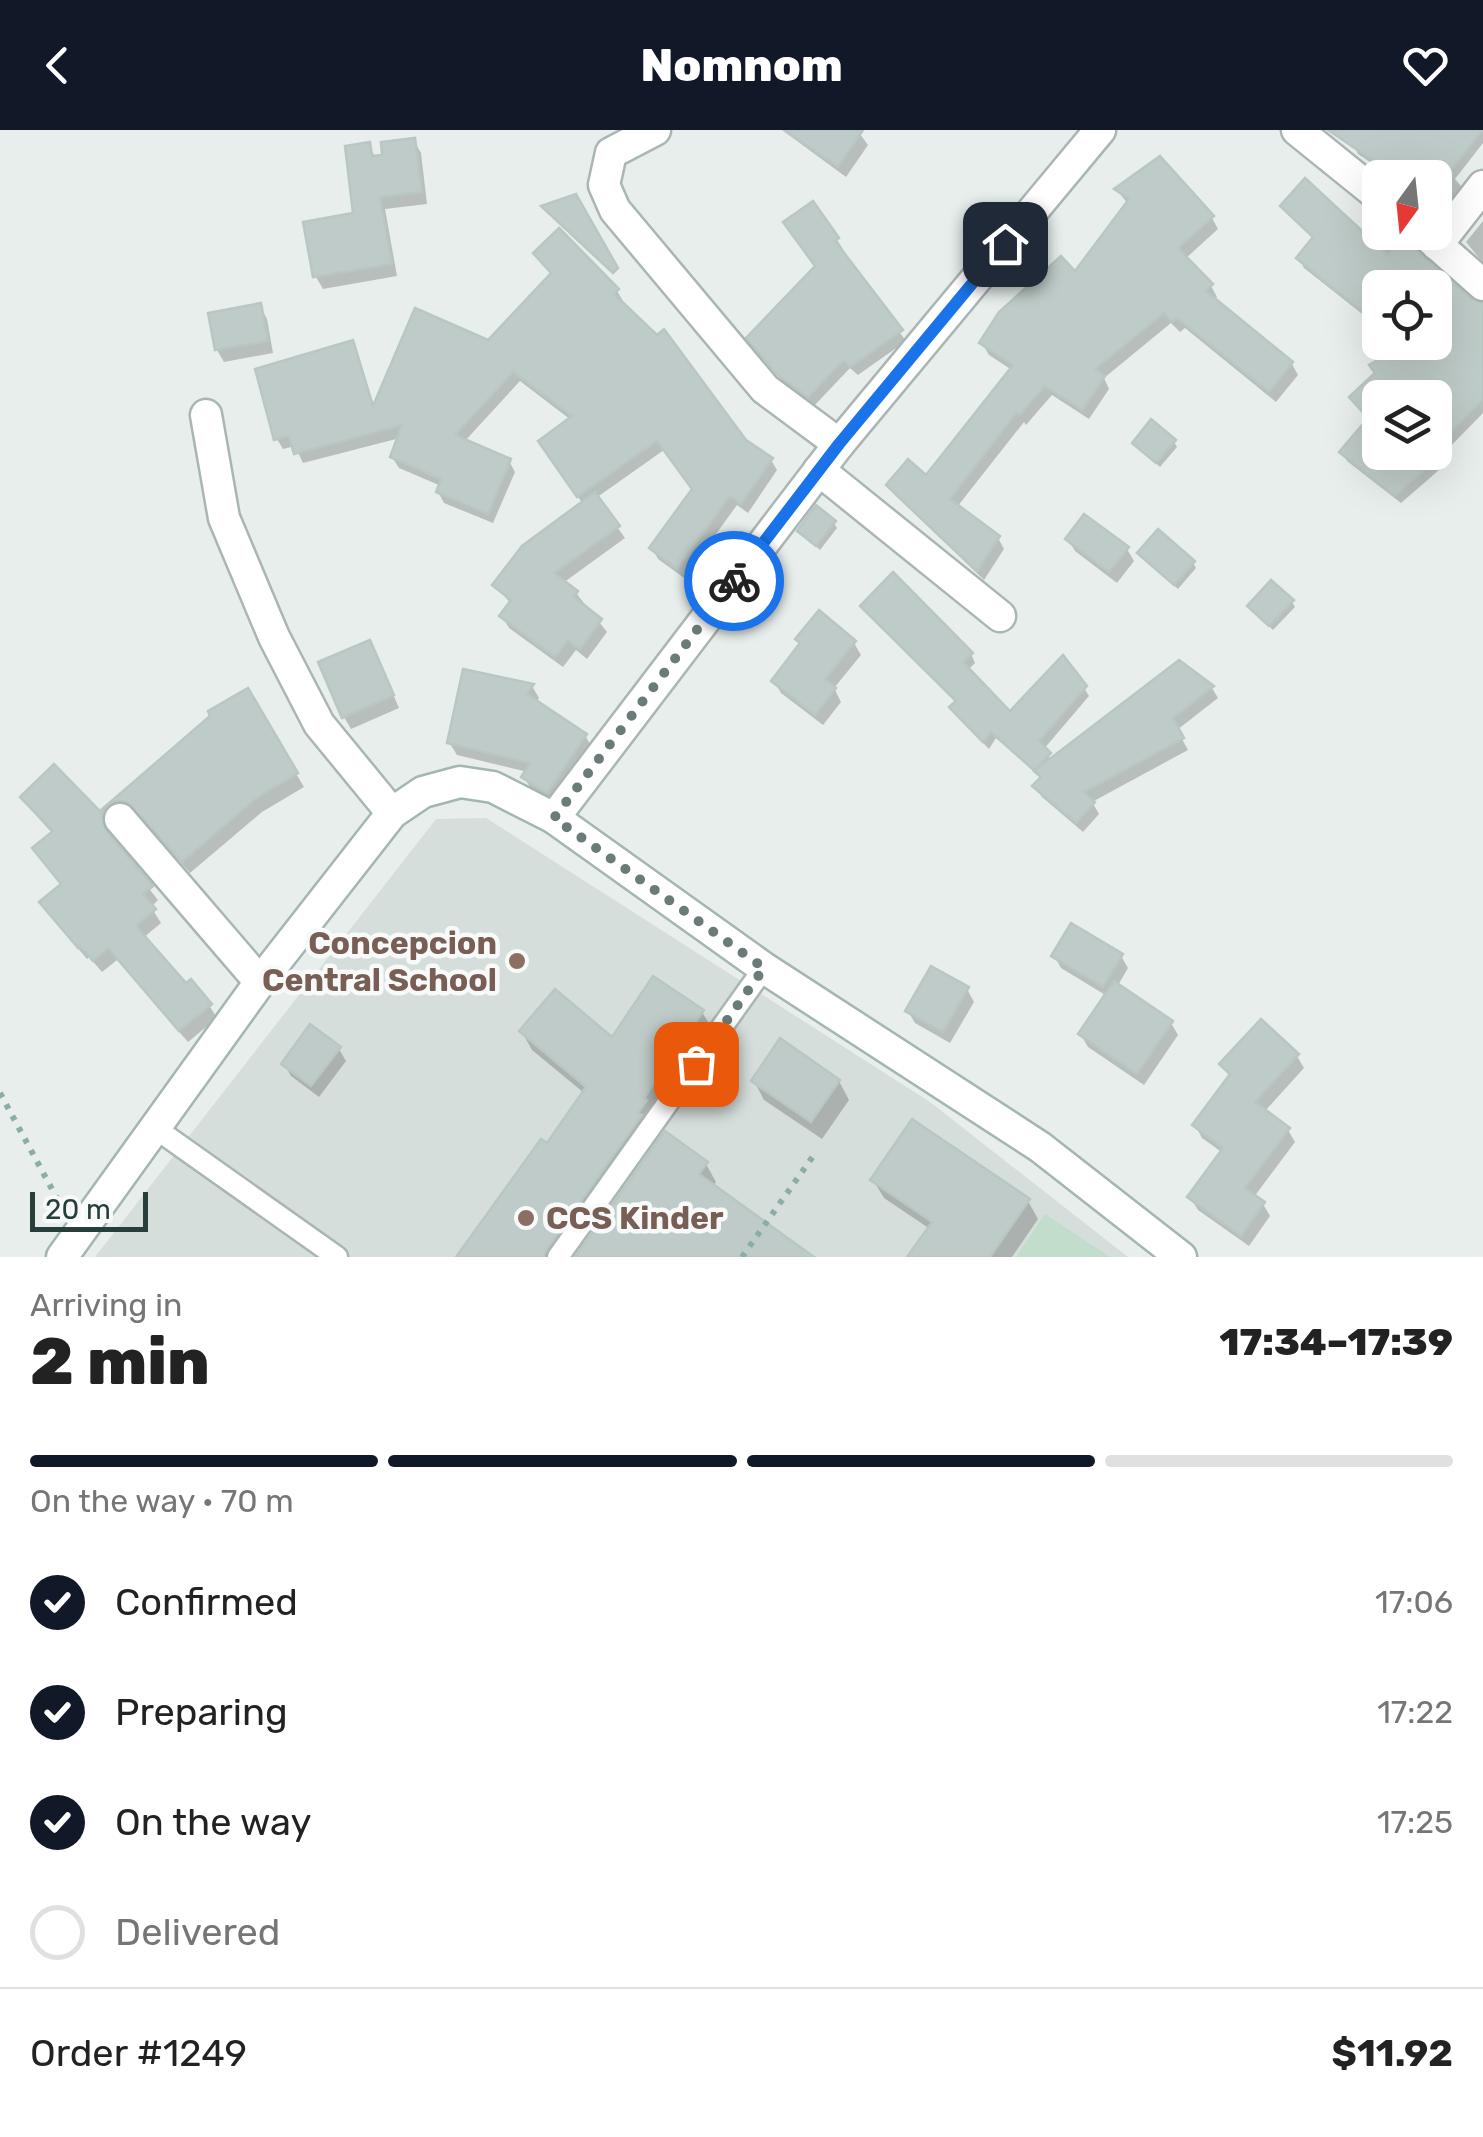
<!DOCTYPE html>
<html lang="en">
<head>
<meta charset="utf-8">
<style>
	body { margin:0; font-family:Rubik,sans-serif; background:#f2f2f2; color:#222; height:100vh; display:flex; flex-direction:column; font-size:38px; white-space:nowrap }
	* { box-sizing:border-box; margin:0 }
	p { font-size:32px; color:#767676 }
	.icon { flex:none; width:55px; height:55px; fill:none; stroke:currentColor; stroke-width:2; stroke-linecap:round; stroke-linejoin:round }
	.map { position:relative; height:1127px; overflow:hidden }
	.panel { display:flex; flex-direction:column; background:#fff; flex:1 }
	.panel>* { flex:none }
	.needle { width:65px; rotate:195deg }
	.controls { position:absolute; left:1362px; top:30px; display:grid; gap:20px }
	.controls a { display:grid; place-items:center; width:90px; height:90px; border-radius:15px; background:#fff; box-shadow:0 10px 40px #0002; font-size:50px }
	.scale { position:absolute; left:30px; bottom:25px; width:118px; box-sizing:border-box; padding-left:10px; border:5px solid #273f3b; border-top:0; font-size:28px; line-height:35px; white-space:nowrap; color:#273f3b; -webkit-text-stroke:8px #f7faf9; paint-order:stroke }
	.pin { position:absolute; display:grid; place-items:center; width:85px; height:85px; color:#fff; margin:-42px; border-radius:20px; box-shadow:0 5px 15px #0006 }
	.courier { position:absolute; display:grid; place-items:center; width:100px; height:100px; margin:-50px; border:8px solid #1a73e8; border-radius:50%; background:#fff; color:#222; box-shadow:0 2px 12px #0007 }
	.headline em { font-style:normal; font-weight:800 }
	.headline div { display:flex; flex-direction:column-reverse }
	.headline { display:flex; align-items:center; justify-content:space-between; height:170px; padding:0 30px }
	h1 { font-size:65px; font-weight:800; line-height:75px }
	.bar { display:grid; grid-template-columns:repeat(4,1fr); gap:15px 10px; align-content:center; height:120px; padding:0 30px }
	.bar i { height:12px; border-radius:8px; background:#e0e0e0 }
	.bar .on { background:#111827 }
	.bar p { grid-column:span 4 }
	.line { display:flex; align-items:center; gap:25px; padding:0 30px; border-top:2px solid #e0e0e0 }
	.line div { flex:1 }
	ol { padding:0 30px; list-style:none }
	li { display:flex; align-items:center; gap:30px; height:110px }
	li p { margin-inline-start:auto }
	li .icon { padding:10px; border-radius:50%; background:#111827; color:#fff; stroke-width:4 }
	li:last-child { color:#767676 }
	li i { width:55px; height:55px; border:5px solid #e0e0e0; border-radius:50% }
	header { display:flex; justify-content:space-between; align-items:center; height:130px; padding:0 30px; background:#111827; color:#fff; font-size:45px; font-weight:800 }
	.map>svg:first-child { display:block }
	.built { fill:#d5dedb }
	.green { fill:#c2ddcc }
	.shadow { fill:#0003; fill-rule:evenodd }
	.building { fill:#bfcbc8; stroke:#b9c7c3; stroke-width:2.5; fill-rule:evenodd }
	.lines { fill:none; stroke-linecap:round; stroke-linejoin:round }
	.lane-casing { stroke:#aab6b3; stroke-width:25 }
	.street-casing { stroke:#aab6b3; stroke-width:35 }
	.secondary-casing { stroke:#a3b6b1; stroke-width:35 }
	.path { stroke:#8aaea7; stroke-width:6; stroke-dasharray:5 8; stroke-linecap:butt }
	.lane { stroke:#fff; stroke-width:20 }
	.street { stroke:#fff; stroke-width:30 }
	.secondary { stroke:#fff; stroke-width:30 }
	.done { stroke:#6a7c79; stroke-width:10; stroke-dasharray:0 18 }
	.route { stroke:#1a73e8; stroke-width:12 }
	.education-dot { fill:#8d6e63; stroke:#f7faf9; stroke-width:4 }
	.labels { text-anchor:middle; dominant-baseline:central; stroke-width:9; stroke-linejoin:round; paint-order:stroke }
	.education-label { font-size:32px; font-weight:bold; fill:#785e54; stroke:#f7faf9; text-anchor:end }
</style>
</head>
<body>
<header><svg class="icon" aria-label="back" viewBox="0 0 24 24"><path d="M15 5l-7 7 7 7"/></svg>Nomnom<svg class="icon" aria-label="heart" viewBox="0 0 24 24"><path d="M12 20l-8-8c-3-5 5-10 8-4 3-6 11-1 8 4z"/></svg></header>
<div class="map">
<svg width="1483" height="1127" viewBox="0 0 1483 1127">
	<rect width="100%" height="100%" fill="#e7eeeb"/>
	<polygon class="built" points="486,688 930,972 1128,1127 95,1127 436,689"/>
	<polygon class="green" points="1045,1084 1110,1127 1016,1127"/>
	<g class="shadow">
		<polygon points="782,0 857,0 868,15 846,47"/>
		<polygon points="1359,0 1483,0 1483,13 1455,49 1466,62 1435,95 1435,48 1394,48 1358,24 1353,14"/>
		<polygon points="414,11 421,23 427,74 385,79 397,146 323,159 316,147 306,94 356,85 368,15 376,28"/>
		<polygon points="1117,60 1212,88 1218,99 1185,129 1211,156 1217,167 1214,170 1292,234 1298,245 1276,272 1185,198 1180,202 1171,193 1104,248 1109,259 1089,289 1052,265 1026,295 1024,292 957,377 998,408 1004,419 984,450 896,366 889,355 926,349 1012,240 989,225 982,213 1075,145 1128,74"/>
		<polygon points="812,75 837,110 843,119 840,122 906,211 858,245 850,238 814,276 786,255 755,218 817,137"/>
		<path d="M 1283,77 L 1370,112 L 1380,99 L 1380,102 L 1412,102 L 1409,118 L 1469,171 L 1483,174 L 1483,283 L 1441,326 L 1446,334 L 1401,373 L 1347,331 L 1342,322 L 1370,290 L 1352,267 L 1403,219 L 1396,212 L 1435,212 L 1435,158 L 1380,158 L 1380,198 L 1304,138 L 1299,129 L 1314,109 ZM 1380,268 L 1435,268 L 1435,322 L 1380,322 Z"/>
		<polygon points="1483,91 1483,133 1466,112"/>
		<polygon points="536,123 617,161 623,171 621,173 745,312 771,330 777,340 748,383 737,375 684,448 658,429 652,418 695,360 664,320 596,368 625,408 563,453 576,463 607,502 587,529 576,520 563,537 509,498 502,486 511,474 495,455 583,374 547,322 571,290 520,251 464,312 509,331 515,342 493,393 444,373 438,362 441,356 399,338 392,327 400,308 303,333 295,316 283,319 277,309 352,213 375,279 489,213 552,145"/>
		<polygon points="260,176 267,189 273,223 224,232 217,220"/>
		<polygon points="1174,312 1177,317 1160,337 1135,313"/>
		<polygon points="834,393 837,398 820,420 800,401"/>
		<polygon points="1068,409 1127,419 1134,431 1117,453 1075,421"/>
		<polygon points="1140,424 1193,433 1196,438 1178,459"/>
		<polygon points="1292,472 1295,477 1273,500 1250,477"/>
		<polygon points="863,476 971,524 975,533 967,541 1010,584 1084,558 1089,566 1043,620 1052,630 1179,534 1212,558 1218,568 1177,600 1188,620 1092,672 1099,684 1083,702 1042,667 1035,657 1042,649 996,608 989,619 957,586 953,578 957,573"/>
		<polygon points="854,513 861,525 834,558 841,572 823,595 781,563 774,551"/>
		<polygon points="376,525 399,578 351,599 344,587"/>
		<polygon points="465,542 532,556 539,568 536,573 585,605 592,618 554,674 531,659 524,647 528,642 457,625 449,612"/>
		<polygon points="247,562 304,657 262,682 190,743 137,684 124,683 114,688 108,698 111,711 158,770 151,777 161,793 143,808 186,856 209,875 217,888 188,912 117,830 102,842 89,827 87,829 50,785 43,772 62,756 35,718 53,704 31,680 23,668 100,684"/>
		<polygon points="1054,826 1121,826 1128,838 1117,857 1171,893 1178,905 1144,955 1088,917 1081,905 1107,866 1061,838"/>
		<polygon points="967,859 974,872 950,913 915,893 908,881"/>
		<polygon points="702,882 713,900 564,1127 460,1127 547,1016 584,963 532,920 522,902 612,910"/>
		<polygon points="339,919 346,931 319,967 291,946 284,934"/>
		<polygon points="1297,926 1304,938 1264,982 1288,1000 1295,1012 1254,1067 1263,1074 1270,1086 1249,1116 1198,1080 1190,1067 1223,1023 1202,1008 1195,995 1229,946 1222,934"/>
		<polygon points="754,951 839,951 849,970 822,1009 764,970"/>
		<polygon points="706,1034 716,1052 713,1057 771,1100 774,1097 812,1127 578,1127"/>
		<polygon points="873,1050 1028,1071 1038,1089 1012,1127 910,1127 930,1099 884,1068"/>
	</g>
	<g class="building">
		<polygon points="784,0 863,0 838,37"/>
		<polygon points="1328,0 1482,0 1445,48 1399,48"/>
		<polygon points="415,8 422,62 380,67 392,134 313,147 303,92 353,83 345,16 370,12 372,26 382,25 381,12"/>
		<polygon points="1160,26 1214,86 1178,118 1213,154 1206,161 1293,232 1269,262 1177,188 1172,192 1164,183 1095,239 1105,246 1082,280 1045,256 1019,285 1016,283 950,369 1000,406 977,441 886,355 908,329 926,345 1013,235 979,213 999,182 1061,126 1075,141 1129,69 1114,59"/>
		<path d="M 1305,48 L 1388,125 L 1405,107 L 1411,116 L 1471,169 L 1483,173 L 1483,269 L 1437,316 L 1443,323 L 1395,366 L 1339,322 L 1368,288 L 1349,267 L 1375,243 L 1369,235 L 1402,216 L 1398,212 L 1435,212 L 1435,158 L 1380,158 L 1380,196 L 1296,128 L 1313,107 L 1280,76 ZM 1380,268 L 1435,268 L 1435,322 L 1380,322 Z"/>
		<polygon points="576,64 618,138 613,143 541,76"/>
		<polygon points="813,71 839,108 835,111 903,200 850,237 844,230 808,267 778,245 746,208 815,136 783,92"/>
		<polygon points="559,98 619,159 614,164 657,205 664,199 746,310 773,328 741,374 730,366 677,439 649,418 692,359 657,311 577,367 538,311 572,286 513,242 455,305 511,329 488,384 436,362 441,349 390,327 402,295 294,324 289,306 274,310 255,239 353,210 373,276 415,178 488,210 551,143 533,123"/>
		<polygon points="261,173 268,211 215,220 208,183"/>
		<polygon points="1151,289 1176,310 1156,333 1132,313"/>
		<polygon points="595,362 620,396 554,443 578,461 574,467 602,489 580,519 568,511 555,527 499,486 511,470 492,455 522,416"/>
		<polygon points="816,375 836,391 816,416 797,401"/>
		<polygon points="1084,384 1129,417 1109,442 1065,409"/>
		<polygon points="1158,399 1195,431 1174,455 1137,423"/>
		<polygon points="893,442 973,523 963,532 1010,581 1063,525 1087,556 1039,611 1051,623 1034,640 991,602 983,612 949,577 956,571 860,476"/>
		<polygon points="1271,450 1294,470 1269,496 1247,476"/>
		<polygon points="819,480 856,511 825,549 836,558 815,585 771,551 800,513 795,509"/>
		<polygon points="370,510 394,565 342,588 318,532"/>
		<polygon points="1179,530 1214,556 1173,588 1184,608 1084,662 1095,672 1076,693 1032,656 1041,647 1034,641"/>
		<polygon points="463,539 534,554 527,564 587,604 547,663 521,647 530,633 447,613"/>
		<polygon points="248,558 298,643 255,669 182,732 127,672 116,671 107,676 102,684 106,701 153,756 143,764 156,779 136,796 186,853 191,849 212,874 179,901 108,818 93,831 80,816 78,818 39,772 61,754 32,718 53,701 20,667 54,634 100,681 210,586 208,581"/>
		<polygon points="1071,793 1123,824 1103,857 1051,826"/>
		<polygon points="931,836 969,857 943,902 905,881"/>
		<polygon points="653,846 704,880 644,968 647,970 638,983 642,985 547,1119 544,1127 456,1127 541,1009 547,1013 586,957 519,901 555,859 612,907"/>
		<polygon points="1114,851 1173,891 1137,944 1078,904"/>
		<polygon points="1261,889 1299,924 1255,972 1290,998 1245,1058 1265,1072 1241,1106 1187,1067 1223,1018 1192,995 1230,944 1219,934"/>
		<polygon points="310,894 341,917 311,956 281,934"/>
		<polygon points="780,908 840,950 811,992 751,951"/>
		<polygon points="912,989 1030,1069 990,1127 907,1127 932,1092 870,1050"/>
		<polygon points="665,1001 708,1032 699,1044 814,1127 575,1127"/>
	</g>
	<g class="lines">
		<defs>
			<g id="lane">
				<polyline points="155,998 337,1127"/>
				<polyline points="558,1127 764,838"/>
			</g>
			<g id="street">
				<polyline points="655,0 611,23 604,55 615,80 765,259 839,314"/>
				<polyline points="1297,0 1380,67"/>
				<polyline points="1423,102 1483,155"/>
				<polyline points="1437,115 1483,56"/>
				<polyline points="206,285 224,388 274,507 319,594 392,683"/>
				<polyline points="819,340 1000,486"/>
				<polyline points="554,688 839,314 1100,0"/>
				<polyline points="120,689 260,852"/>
			</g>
			<polyline id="secondary" points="62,1127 260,852 392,683 423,662 460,652 493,657 554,688 764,838 1040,1017 1181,1127"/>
		</defs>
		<use href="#lane" class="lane-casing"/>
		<use href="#street" class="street-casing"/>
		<use href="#secondary" class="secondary-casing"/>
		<g class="path">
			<polyline points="0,963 60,1074"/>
			<polyline points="742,1127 816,1022"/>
		</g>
		<use href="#lane" class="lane"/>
		<use href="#street" class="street"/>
		<use href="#secondary" class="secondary"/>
	</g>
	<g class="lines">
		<polyline class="done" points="696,934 764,838 554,688 734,451"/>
		<polyline class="route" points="734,451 839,314 1005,114"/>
	</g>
	<g class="education-dot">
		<circle cx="517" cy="831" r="10"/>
		<circle cx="526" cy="1088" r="10"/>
	</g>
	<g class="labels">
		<g class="education-label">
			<text x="497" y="813">Concepcion<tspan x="497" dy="37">Central School</tspan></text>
			<text x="546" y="1088" text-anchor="start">CCS Kinder</text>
		</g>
	</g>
</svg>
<div class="controls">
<a><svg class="needle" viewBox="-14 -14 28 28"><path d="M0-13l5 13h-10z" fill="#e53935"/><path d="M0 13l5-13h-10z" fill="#767676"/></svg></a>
<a><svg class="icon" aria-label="locate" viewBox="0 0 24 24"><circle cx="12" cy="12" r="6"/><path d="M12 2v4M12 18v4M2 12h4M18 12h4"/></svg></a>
<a><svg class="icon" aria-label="layers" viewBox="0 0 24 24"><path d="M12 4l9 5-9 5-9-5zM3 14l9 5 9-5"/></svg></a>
</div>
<div class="scale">20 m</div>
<div class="pin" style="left:696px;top:934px;background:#ea580c"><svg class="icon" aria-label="bag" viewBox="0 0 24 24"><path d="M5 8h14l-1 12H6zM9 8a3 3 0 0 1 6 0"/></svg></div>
<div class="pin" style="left:1005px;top:114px;background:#1f2937"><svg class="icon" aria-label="home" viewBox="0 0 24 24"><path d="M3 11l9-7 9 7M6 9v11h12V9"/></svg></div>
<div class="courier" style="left:734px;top:451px"><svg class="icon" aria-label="bike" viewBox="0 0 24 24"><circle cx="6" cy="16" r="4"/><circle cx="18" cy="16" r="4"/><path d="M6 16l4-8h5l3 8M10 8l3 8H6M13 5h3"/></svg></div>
</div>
<section class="panel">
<div class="headline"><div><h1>2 min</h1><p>Arriving in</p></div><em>17:34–17:39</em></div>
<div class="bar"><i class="on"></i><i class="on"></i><i class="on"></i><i></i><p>On the way · 70 m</p></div>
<ol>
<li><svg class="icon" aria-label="check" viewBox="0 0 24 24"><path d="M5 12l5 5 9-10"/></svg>Confirmed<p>17:06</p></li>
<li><svg class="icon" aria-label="check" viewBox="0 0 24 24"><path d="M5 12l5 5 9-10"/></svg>Preparing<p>17:22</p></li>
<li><svg class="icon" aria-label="check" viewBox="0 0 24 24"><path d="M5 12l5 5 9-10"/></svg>On the way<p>17:25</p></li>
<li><i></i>Delivered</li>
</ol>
<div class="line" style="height:130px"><div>Order #1249</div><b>$11.92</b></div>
</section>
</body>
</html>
